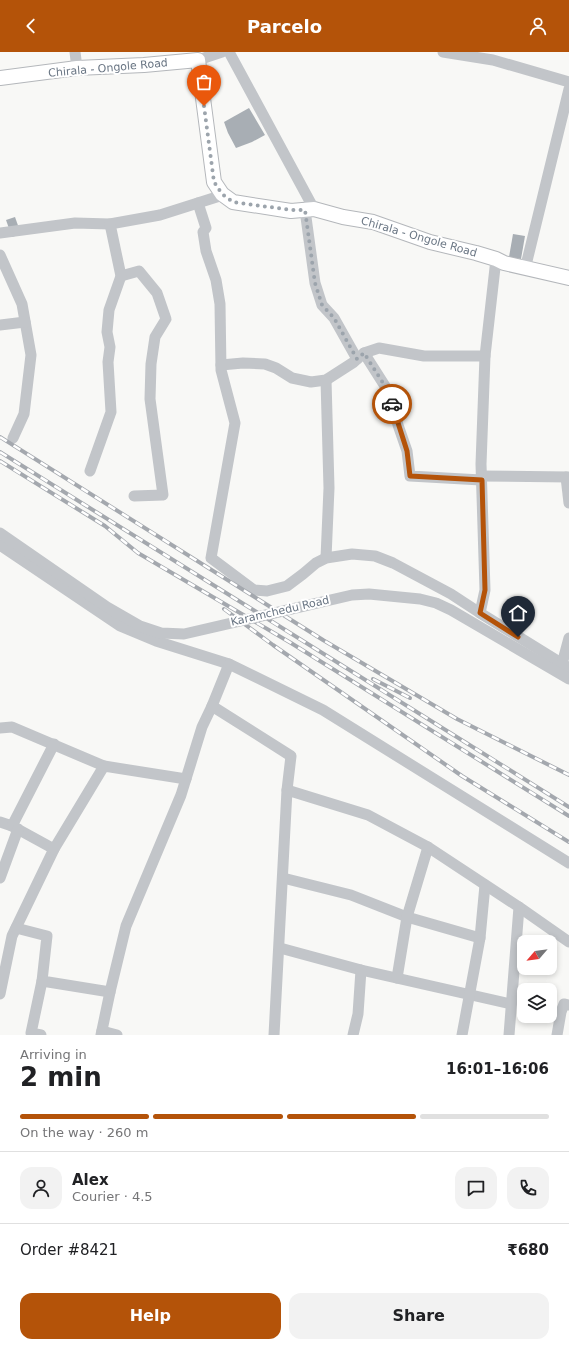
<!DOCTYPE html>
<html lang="en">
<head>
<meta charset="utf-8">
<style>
	body { margin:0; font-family:"DejaVu Sans",sans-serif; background:#f2f2f2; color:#202124; height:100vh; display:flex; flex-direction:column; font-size:15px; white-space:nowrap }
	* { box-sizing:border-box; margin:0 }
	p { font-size:13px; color:#757577 }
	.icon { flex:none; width:22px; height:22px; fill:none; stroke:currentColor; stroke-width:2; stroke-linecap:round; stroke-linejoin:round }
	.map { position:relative; height:983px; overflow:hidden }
	.side { display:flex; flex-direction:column; background:#fff; flex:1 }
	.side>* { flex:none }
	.needle { width:26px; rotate:242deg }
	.buttons { position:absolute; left:517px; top:883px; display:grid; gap:8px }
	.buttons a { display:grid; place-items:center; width:40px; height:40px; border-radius:8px; background:#fff; box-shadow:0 2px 6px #0003; font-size:20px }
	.pin { position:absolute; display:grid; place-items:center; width:34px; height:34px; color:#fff; margin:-41px -17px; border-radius:50% 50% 50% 0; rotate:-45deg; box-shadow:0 0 4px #0007 }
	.pin .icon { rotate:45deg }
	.courier { position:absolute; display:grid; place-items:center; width:40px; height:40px; margin:-20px; border:3px solid #b45309; border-radius:50%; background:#fff; color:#222; box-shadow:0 1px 5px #0007 }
	.head em { font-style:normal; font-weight:700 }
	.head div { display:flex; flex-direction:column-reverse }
	.head { display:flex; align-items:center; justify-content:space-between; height:68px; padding:0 20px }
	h1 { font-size:26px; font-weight:700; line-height:30px }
	.bar { display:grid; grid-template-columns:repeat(4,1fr); gap:6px 4px; align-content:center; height:48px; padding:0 20px }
	.bar i { height:5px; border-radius:3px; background:#e0e0e0 }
	.bar .active { background:#b45309 }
	.bar p { grid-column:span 4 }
	.line { display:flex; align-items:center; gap:10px; padding:0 20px; border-top:1px solid #e0e0e0 }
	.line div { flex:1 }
	.round { display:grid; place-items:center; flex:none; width:42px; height:42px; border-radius:12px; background:#f2f2f2 }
	.primary-button { display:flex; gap:8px; margin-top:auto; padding:8px 20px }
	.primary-button a { flex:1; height:46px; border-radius:12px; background:#b45309; color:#fff; font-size:16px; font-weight:700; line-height:46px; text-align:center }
	.primary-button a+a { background:#f2f2f2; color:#202124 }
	header { display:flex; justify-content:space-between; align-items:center; height:52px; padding:0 20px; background:#b45309; color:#fff; font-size:18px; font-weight:700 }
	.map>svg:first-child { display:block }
	.building { fill:#a8aeb4 }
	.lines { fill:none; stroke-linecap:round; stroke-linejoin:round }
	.major-casing { stroke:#b4b7bb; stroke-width:16 }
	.minor { stroke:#c2c5c9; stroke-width:11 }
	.major { stroke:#fff; stroke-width:14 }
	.rail-casing { stroke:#a4a8ae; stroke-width:4 }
	.rail { stroke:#fff; stroke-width:2.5; stroke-dasharray:8; stroke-linecap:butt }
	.minor-bridge { stroke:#c2c5c9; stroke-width:11 }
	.done { stroke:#9ca4ac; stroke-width:4; stroke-dasharray:0 7.2 }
	.route { stroke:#b45309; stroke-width:5 }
	.labels { text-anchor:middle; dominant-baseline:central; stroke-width:4; stroke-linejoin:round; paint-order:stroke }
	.street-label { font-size:11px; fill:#6a7684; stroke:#fff }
</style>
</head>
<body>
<header><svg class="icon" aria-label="back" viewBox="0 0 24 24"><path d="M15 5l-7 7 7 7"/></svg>Parcelo<svg class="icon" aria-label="person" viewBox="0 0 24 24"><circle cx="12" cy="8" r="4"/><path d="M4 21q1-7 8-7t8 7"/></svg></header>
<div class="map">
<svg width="569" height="983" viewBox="0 0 569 983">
	<rect width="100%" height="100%" fill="#f8f8f6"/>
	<g class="building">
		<polygon points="249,56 265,83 252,90 236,96 228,81 224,70"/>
		<polygon points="15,165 21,182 12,185 6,168"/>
		<polygon points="513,182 525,184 521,207 509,205"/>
	</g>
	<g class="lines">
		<defs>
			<polyline id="major" points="0,26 77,16 144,13 198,8 214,130 222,142 233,150 291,159 314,157 343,165 373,170 430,190 476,201 496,207 504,211 569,226"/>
		</defs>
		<use href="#major" class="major-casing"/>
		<g class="minor">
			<polyline points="75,0 77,16"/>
			<polyline points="229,0 314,157"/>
			<polyline points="443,0 493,8 569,30"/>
			<polyline points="198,8 222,0"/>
			<polyline points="198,151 206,176 203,180 206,199 216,228 220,252 221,318 235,371 211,506 254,538 267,539 287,534 303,522 316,511 326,506 352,502 375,504 393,511 451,542 480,561"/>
			<polyline points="305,158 315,231 322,253 334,266 357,307"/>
			<polyline points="0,181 75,171 110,172 160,163 223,143"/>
			<polyline points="0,203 22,252 31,303 24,362 13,386"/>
			<polyline points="496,207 485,304 481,412 485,538 480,561 569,616"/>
			<polyline points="527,209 569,37"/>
			<polyline points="121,224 139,219 157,241 166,267 155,285 151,312 150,347 163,443 134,444"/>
			<polyline points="0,273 25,270"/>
			<polyline points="364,301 390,342 398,373 407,399 410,424 481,428"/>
			<polyline points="221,313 243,311 265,312 276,316 292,326 311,330 326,328 354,310 364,301 379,296 424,304 485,304"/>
			<polyline points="90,419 111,360 108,310 110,295 107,280 109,258 121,224 110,172"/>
			<polyline points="481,424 569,425"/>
			<polyline points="566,425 569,451"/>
			<polyline points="0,493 120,574 156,589 229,612 212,654"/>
			<polyline points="326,506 329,436 326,328"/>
			<polyline points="229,612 323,658 569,811"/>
			<polyline points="562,612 569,586"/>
			<polyline points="0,676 12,675 104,714"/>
			<polyline points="0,770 12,774 54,797 12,884 0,942"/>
			<polyline points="12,774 54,692"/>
			<polyline points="54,797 104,714 186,727"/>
			<polyline points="0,826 18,777"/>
			<polyline points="283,826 351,843 407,865 480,886"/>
			<polyline points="519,855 569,890"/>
			<polyline points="16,876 47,884 42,929 110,940"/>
			<polyline points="280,896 361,918 511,952"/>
			<polyline points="397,926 407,865 428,795"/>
			<polyline points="102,979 117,983"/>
			<polyline points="41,983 31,981 42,929"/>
			<polyline points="101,983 110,940 126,874 181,743 202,675 212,654 291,704 287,738"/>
			<polyline points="274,983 287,738 368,763 428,795 519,855 509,983"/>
			<polyline points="353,983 358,962 361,918"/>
			<polyline points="462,983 480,886 485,833"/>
			<polyline points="557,983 561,960 564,952 569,953"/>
		</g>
		<use href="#major" class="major"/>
		<defs>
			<g id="rail">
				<polyline points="0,385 323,588 457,667 569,723"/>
				<polyline points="0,400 569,755"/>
				<polyline points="0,409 105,474 138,501 291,591 569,764"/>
				<polyline points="224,557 273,593 462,724 569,790"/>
				<polyline points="373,627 410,646"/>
			</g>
		</defs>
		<use href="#rail" class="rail-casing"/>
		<use href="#rail" class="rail"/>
		<polyline class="minor-bridge" points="0,481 107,555 140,574 161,581 184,582 352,543 369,542 420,547 436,551 451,558 569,627"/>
	</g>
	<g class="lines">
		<polyline class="done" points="204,54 214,130 222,142 233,150 291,158 305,158 315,231 322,253 334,266 357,307 364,301 390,342 392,352"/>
		<polyline class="route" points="392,352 407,399 410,424 482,428 485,538 480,561 518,585"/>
	</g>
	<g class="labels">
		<g class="street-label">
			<text transform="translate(108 16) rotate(-5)">Chirala - Ongole Road</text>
			<text transform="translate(419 185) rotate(16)">Chirala - Ongole Road</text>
			<text transform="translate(280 559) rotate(-13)">Karamchedu Road</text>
		</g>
	</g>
</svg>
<div class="buttons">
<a><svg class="needle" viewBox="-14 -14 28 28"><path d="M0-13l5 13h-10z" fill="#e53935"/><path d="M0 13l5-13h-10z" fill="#757577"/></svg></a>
<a><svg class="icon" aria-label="layers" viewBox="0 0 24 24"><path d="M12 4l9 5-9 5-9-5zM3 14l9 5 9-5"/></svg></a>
</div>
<div class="pin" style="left:204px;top:54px;background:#ea580c"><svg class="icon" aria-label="bag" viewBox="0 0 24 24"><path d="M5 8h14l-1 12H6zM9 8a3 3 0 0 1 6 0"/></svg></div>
<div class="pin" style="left:518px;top:585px;background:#1f2937"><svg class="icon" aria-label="home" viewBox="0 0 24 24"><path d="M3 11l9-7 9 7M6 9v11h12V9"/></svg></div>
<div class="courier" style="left:392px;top:352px"><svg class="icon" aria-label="car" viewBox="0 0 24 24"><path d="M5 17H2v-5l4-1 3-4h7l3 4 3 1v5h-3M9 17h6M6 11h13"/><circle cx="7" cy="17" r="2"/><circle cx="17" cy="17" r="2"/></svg></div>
</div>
<section class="side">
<div class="head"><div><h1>2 min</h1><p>Arriving in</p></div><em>16:01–16:06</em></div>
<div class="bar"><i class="active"></i><i class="active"></i><i class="active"></i><i></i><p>On the way · 260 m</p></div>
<div class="line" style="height:72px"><a class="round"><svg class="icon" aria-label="person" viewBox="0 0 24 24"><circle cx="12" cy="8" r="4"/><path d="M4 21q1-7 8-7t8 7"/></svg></a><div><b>Alex</b><p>Courier · 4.5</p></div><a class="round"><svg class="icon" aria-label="chat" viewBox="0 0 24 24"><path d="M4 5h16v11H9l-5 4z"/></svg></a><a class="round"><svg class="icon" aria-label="phone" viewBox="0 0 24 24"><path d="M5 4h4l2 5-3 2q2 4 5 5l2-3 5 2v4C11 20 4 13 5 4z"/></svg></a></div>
<div class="line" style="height:52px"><div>Order #8421</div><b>₹680</b></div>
<div class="primary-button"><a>Help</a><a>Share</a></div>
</section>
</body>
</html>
